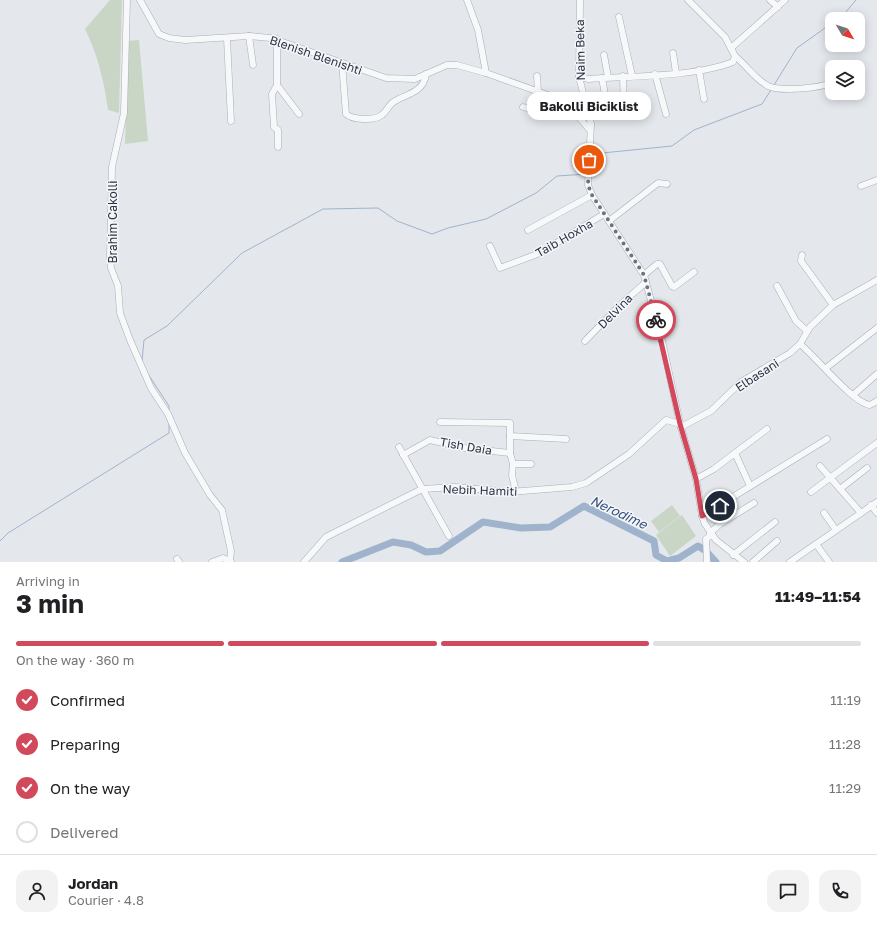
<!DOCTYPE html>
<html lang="en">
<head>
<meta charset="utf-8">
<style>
	body { margin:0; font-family:"Golos Text",sans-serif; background:#f2f2f2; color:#202124; height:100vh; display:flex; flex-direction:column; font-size:15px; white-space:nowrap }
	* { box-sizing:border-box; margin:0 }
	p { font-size:13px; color:#757577 }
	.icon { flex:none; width:22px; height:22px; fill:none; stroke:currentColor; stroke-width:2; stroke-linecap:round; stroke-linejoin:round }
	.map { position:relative; height:562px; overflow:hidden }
	.drawer { display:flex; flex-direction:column; background:#fff; flex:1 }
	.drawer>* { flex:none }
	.needle { width:26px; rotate:129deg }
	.buttons { position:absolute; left:825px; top:12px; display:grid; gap:8px }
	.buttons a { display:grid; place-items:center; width:40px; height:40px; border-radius:8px; background:#fff; box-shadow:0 2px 10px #0003; font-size:20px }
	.pin { position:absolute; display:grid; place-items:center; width:34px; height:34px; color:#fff; margin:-17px; border:2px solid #fff; border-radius:50%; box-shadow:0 1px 4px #0007 }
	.courier { position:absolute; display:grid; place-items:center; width:40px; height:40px; margin:-20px; border:3px solid #d1495b; border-radius:50%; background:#fff; color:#222; box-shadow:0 1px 5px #0007 }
	.bubble { position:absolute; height:28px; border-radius:12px; background:#fff; box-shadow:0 2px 10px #0003; font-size:13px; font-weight:700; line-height:28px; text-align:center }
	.overview em { font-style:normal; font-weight:700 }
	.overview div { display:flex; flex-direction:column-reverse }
	.overview { display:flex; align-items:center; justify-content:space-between; height:68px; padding:0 16px }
	h1 { font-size:26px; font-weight:700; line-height:30px }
	.bar { display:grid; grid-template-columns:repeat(4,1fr); gap:6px 4px; align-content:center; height:48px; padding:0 16px }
	.bar i { height:5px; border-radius:3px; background:#e0e0e0 }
	.bar .active { background:#d1495b }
	.bar p { grid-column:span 4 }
	.line { display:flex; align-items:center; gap:10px; padding:0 16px; border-top:1px solid #e0e0e0 }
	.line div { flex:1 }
	.round { display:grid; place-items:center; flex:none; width:42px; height:42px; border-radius:12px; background:#f2f2f2 }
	ol { padding:0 16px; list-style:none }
	li { display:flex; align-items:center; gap:12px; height:44px }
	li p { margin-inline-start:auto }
	li .icon { padding:4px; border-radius:50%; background:#d1495b; color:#fff; stroke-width:4 }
	li:last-child { color:#757577 }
	li i { width:22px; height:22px; border:2px solid #e0e0e0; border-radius:50% }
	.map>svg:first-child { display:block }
	.green { fill:#c9d6c5 }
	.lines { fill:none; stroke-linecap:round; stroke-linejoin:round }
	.stream { stroke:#9fb4cc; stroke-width:1 }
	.river { stroke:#9fb4cc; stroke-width:7 }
	.minor-casing { stroke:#a9aeb7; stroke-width:7 }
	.minor { stroke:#f7f8fa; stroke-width:6 }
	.done { stroke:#6c737f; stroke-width:4; stroke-dasharray:0 7.2 }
	.route { stroke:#d1495b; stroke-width:5 }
	.labels { text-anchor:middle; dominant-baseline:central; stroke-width:3; stroke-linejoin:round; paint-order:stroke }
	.street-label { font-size:12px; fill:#2b3445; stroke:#f4f6f9 }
	.water-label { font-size:13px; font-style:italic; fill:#34527a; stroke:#f4f6f9 }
</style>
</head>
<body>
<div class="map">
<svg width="877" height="562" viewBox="0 0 877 562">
	<rect width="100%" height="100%" fill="#e4e7ec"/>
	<g class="green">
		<path d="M 110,0 L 122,0 L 119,113 L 108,110 C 104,81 98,55 85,29 Z"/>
		<polygon points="139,40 148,141 125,144 128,41"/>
		<polygon points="672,505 680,516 659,532 651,521"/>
		<polygon points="682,515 696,536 670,556 656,535"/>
	</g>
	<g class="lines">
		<g class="stream">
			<polyline points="837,19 845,13 856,0"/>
			<polyline points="774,85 797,48 832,23"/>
			<polyline points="591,172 602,153 672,146 694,130 762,104 771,90"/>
			<polyline points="142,361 144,340 167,326 242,253 323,209 378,208 397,221 432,234 448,228 486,219 536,193 557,176 587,174"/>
			<polyline points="148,374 169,406 169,411"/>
			<polyline points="0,541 8,533 169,433 169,424"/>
		</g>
		<polyline class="river" points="342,562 393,542 411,545 426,552 440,551 483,522 521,528 550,527 584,506 654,541 656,555 667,561 679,558 698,546 706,551 716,562"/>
		<defs>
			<g id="minor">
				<polyline points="127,0 124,113 112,167 110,258 111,268 118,286 120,313 130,340 151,388 168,414 185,453 210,495 222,510 231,551 230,561"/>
				<polyline points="140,0 159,34 169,38 185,40 249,36 271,38 386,78 415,79 447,65 457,65 486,73 559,99 571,108 589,129"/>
				<polyline points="467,0 478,30 486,73"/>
				<polyline points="580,0 579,77 591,124 588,185 592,195 644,275 663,345 680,424 696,479 702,516 705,524 716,540 744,562"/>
				<polyline points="770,0 778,7"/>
				<polyline points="619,17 632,76"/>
				<polyline points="249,36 253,65"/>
				<polyline points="227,38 231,121"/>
				<polyline points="277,39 277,85 272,94 274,127 278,130 278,147"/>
				<polyline points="731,48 785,0"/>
				<polyline points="673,53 676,73"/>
				<polyline points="604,55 608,77"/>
				<path d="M 735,56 C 746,65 755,79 768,86 C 781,92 818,88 832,83"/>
				<path d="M 342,63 L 346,114 C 353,120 374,121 382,115 C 387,111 389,104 395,101 C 407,94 424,92 426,74"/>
				<polyline points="699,70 704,99"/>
				<polyline points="655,74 666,114"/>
				<polyline points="537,76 538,91"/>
				<polyline points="623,76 624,110"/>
				<path d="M 579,77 L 589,79 C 631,76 695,77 733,62 L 735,56 L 725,37 L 688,0"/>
				<polyline points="602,78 607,106"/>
				<polyline points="277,85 299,114"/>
				<path d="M 523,107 C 531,110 551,105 555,97"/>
				<polyline points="861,186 877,180"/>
				<polyline points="609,221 658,183 667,184"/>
				<polyline points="528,230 592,195"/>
				<polyline points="490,246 500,268 540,253 604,214"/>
				<polyline points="802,255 801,261 833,305"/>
				<polyline points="644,275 657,264 660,264 672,286 674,287 694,272"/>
				<polyline points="777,286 796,321 807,331"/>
				<polyline points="585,341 619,306 646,282"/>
				<path d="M 800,344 C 816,357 853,403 870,405 L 877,401"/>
				<polyline points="826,368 877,328"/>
				<polyline points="853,395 877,374"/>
				<polyline points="440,422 510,423 510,453 513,464 512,475 516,492"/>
				<polyline points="681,427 711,411 741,382 790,353 800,344 810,327 833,305 877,280"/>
				<polyline points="510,436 566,439"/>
				<polyline points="399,447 449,536"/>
				<polyline points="735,453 767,429"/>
				<polyline points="403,455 430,440 465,448 510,453"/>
				<polyline points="513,464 531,464"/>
				<polyline points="820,466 861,513"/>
				<polyline points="696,479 714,469 735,453 750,486"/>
				<polyline points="840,489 867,468"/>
				<polyline points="811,492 877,443"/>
				<polyline points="871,505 877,513"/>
				<polyline points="824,513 836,530"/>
				<polyline points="702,516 827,439"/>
				<polyline points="816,544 829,562"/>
				<polyline points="733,555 775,522"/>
				<polyline points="177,559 179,562"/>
				<polyline points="707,561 706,539 710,536 710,533 720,524 754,503"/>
				<polyline points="212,562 223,558 231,562"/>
				<polyline points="304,562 326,537 422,489 455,487 510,492 572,487 586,483 629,454 666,420 680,424"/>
				<polyline points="753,562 777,541"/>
				<polyline points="790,562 877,502"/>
			</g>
		</defs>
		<use href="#minor" class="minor-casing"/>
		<use href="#minor" class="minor"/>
	</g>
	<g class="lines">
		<polyline class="done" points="589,160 588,185 592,195 644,275 656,320"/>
		<polyline class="route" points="656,320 680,424 696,479 702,516 720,506"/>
	</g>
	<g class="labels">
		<g class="street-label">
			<text transform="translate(580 50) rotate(-91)">Naim Beka</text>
			<text transform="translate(316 55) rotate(19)">Blenish Blenishti</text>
			<text transform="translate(112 222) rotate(-90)">Brahim Cakolli</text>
			<text transform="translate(564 238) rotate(-30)">Taib Hoxha</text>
			<text transform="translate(615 311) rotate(-45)">Delvina</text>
			<text transform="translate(757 375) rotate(-33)">Elbasani</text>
			<text transform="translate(466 446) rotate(10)">Tish Daia</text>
			<text transform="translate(480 490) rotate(2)">Nebih Hamiti</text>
		</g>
		<g class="water-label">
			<text transform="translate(619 512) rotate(25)">Nerodime</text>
		</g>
	</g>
</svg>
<div class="buttons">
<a><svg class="needle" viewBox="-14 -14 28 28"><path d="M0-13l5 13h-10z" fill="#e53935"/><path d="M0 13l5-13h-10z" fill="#757577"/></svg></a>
<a><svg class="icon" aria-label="layers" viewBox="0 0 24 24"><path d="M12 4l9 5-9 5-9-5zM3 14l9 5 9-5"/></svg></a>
</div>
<div class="pin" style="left:589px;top:160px;background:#ea580c"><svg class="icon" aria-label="bag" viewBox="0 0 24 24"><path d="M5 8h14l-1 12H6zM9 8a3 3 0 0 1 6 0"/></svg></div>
<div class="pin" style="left:720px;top:506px;background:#1f2937"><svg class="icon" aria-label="home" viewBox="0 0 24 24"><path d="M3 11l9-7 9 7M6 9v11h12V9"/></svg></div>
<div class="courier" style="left:656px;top:320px"><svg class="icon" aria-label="bike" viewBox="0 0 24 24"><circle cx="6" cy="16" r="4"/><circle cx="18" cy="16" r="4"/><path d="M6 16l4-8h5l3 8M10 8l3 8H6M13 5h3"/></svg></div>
<div class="bubble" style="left:527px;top:92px;width:124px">Bakolli Biciklist</div>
</div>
<section class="drawer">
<div class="overview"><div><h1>3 min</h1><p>Arriving in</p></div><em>11:49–11:54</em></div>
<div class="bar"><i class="active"></i><i class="active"></i><i class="active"></i><i></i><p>On the way · 360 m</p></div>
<ol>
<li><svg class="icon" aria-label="check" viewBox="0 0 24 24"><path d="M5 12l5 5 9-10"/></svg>Confirmed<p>11:19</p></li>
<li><svg class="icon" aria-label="check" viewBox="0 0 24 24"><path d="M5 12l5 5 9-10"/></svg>Preparing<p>11:28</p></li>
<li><svg class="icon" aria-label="check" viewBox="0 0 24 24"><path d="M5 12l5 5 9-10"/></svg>On the way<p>11:29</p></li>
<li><i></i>Delivered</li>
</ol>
<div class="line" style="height:72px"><a class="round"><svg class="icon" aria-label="person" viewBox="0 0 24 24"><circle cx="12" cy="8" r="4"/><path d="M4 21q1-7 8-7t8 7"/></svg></a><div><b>Jordan</b><p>Courier · 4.8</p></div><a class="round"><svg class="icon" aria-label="chat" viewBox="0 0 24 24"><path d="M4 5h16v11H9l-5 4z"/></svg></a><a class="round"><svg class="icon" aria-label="phone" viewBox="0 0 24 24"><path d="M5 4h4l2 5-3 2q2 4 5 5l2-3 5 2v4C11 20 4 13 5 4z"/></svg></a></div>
</section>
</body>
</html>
